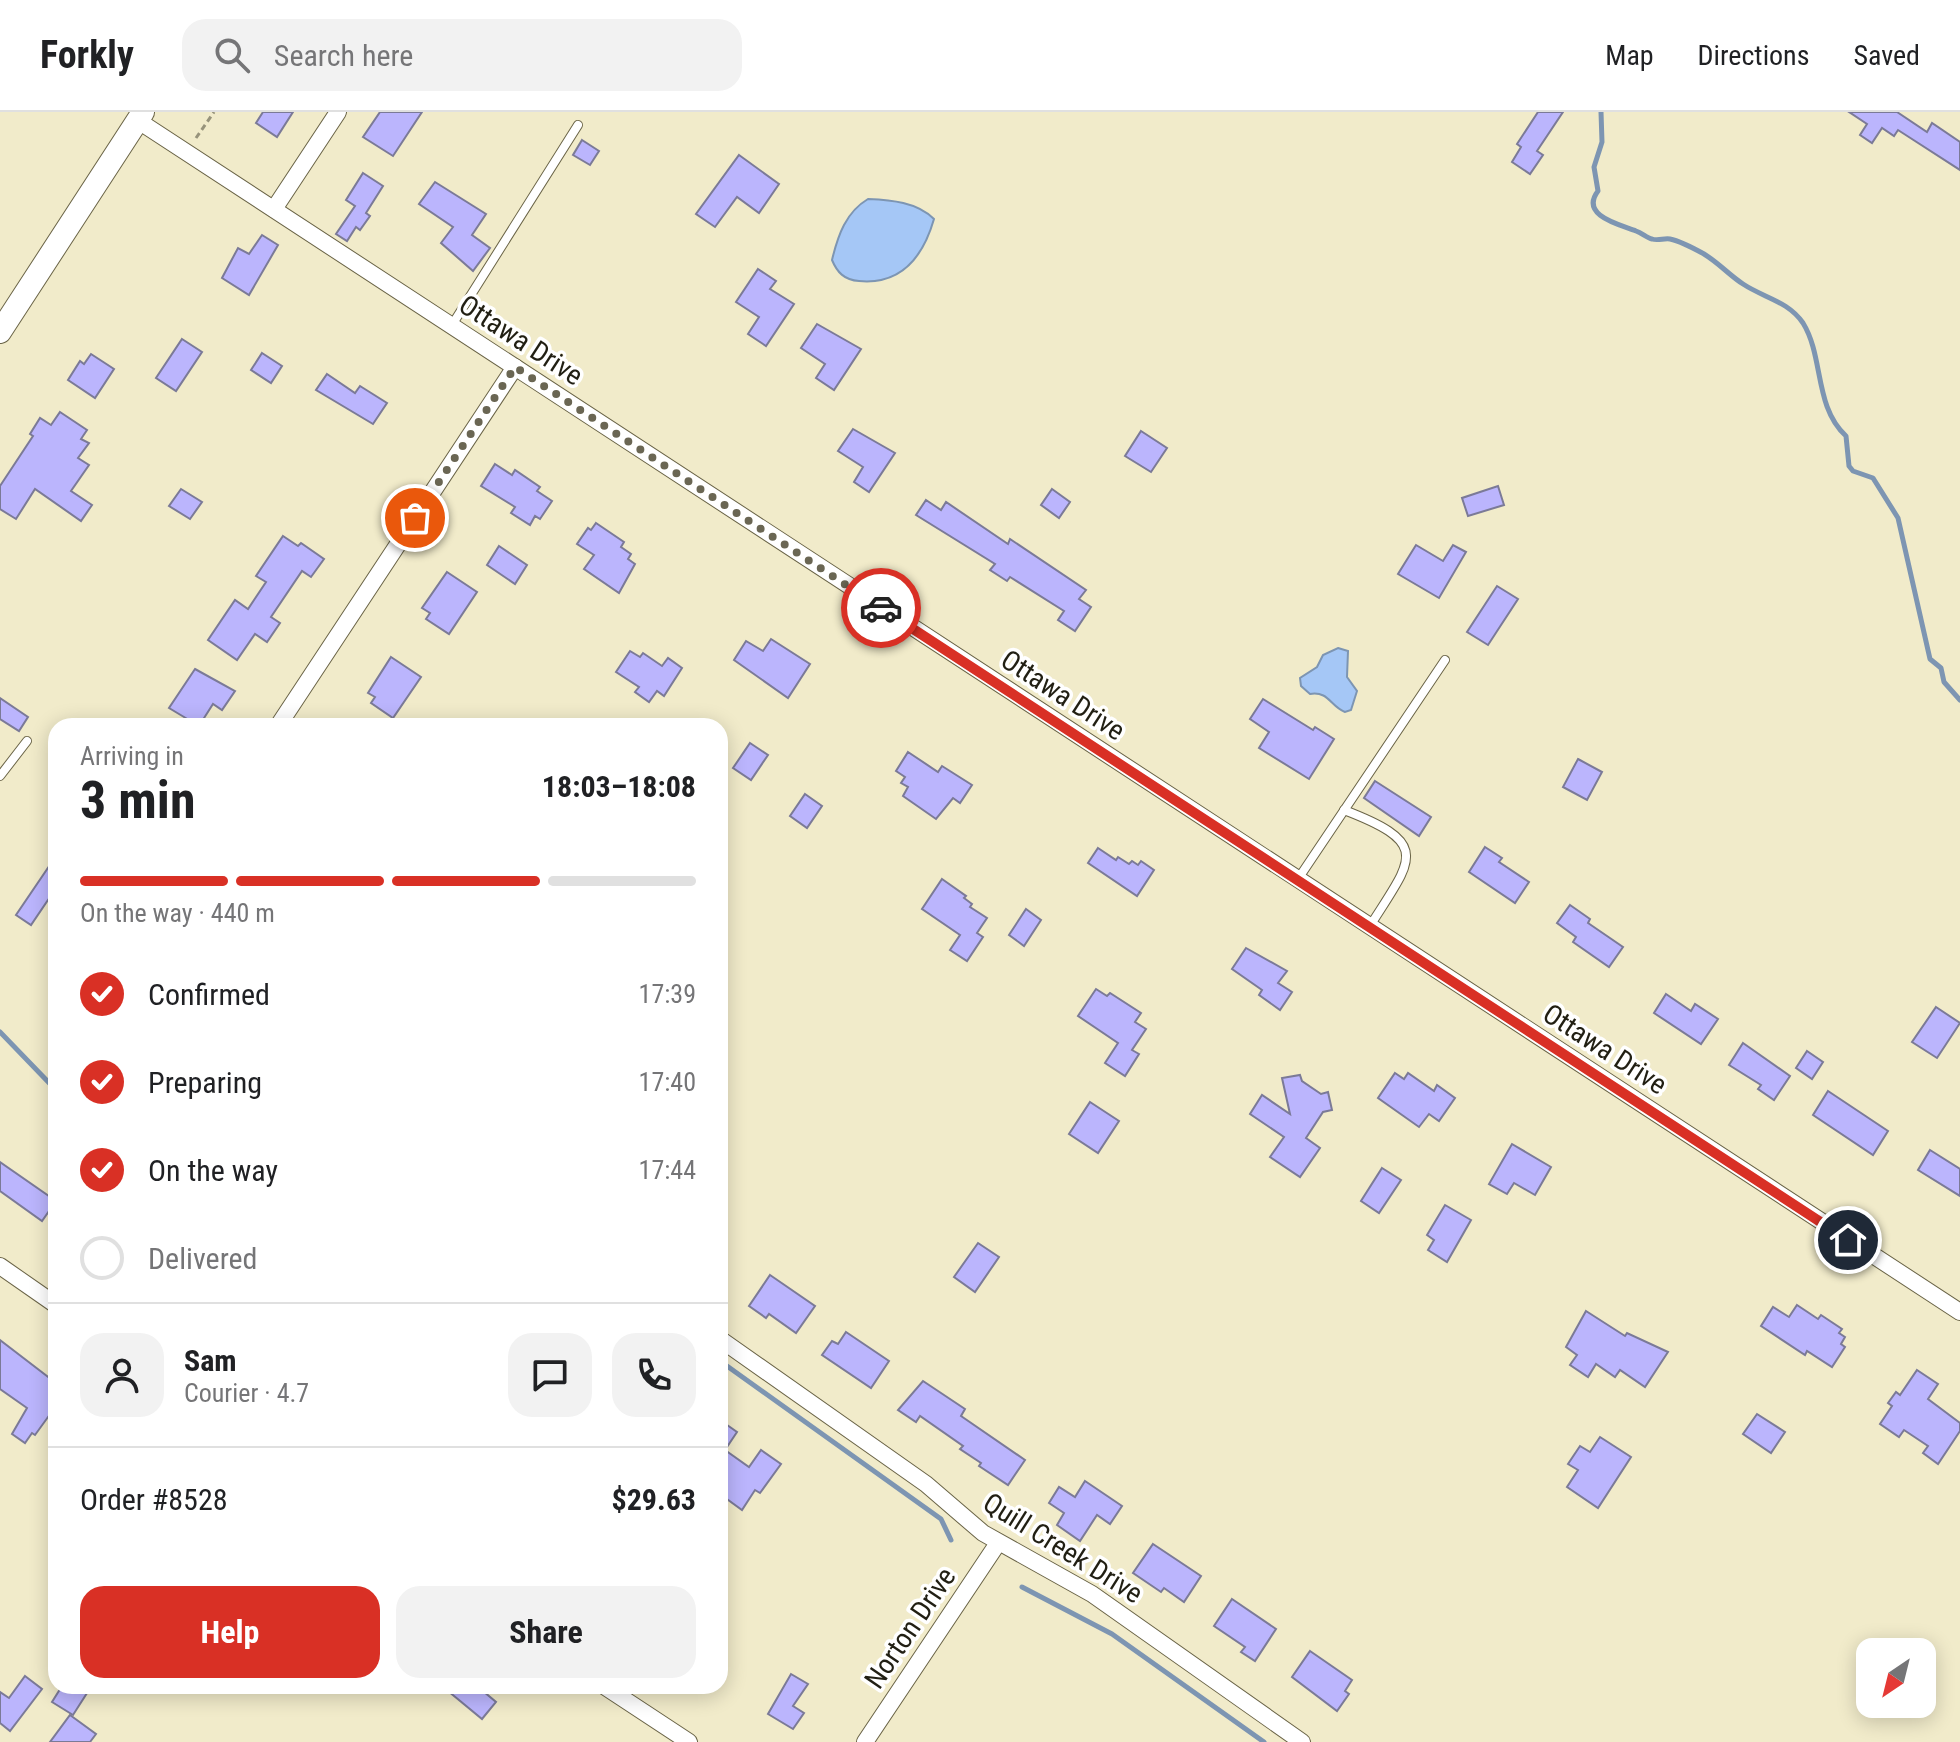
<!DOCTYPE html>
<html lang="en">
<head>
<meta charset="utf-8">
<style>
	body { margin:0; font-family:"Roboto Condensed",sans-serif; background:#f2f2f2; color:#202124; height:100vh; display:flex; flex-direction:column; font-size:30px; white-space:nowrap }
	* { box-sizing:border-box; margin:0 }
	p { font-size:26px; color:#757577 }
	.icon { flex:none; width:44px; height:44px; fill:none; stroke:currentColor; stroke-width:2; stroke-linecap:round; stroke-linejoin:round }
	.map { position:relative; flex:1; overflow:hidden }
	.panel { position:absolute; left:48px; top:606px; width:680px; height:976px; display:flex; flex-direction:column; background:#fff; border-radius:24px; box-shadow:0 4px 20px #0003 }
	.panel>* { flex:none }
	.needle { width:52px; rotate:215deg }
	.controls { position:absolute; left:1856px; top:1526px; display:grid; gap:16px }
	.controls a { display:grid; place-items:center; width:80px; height:80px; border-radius:16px; background:#fff; box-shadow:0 4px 20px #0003; font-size:40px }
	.pin { position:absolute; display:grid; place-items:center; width:68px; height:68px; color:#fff; margin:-34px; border:4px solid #fff; border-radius:50%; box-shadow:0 2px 8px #0007 }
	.courier { position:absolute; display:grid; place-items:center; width:80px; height:80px; margin:-40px; border:6px solid #d93025; border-radius:50%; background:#fff; color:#222; box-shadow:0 2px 10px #0007 }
	.overview em { font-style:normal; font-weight:700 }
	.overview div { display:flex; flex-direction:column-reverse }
	.overview { display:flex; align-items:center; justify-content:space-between; height:136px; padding:0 32px }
	h1 { font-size:52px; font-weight:700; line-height:60px }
	.bar { display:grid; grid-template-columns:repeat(4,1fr); gap:12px 8px; align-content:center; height:96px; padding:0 32px }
	.bar i { height:10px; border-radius:6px; background:#e0e0e0 }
	.bar .current { background:#d93025 }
	.bar p { grid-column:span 4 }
	.line { display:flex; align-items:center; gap:20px; padding:0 32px; border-top:2px solid #e0e0e0 }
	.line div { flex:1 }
	.round { display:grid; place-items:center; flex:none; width:84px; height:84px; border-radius:24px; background:#f2f2f2 }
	ol { padding:0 32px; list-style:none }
	li { display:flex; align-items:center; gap:24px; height:88px }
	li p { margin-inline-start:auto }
	li .icon { padding:8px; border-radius:50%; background:#d93025; color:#fff; stroke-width:4 }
	li:last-child { color:#757577 }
	li i { width:44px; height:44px; border:4px solid #e0e0e0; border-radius:50% }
	.primary-button { display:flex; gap:16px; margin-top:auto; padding:16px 32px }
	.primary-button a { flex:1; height:92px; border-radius:24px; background:#d93025; color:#fff; font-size:32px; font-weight:700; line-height:92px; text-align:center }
	.primary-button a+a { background:#f2f2f2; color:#202124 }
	header { display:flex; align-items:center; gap:48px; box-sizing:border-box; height:112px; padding:0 40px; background:#fff; border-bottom:2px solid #e0e0e0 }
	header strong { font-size:38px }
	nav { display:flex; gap:44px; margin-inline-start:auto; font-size:28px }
	.search { width:560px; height:72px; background:#f2f2f2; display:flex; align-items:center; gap:20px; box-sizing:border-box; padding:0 28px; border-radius:24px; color:#757577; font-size:30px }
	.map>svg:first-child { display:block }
	.water { fill:#a5c7f6; stroke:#7d95b2; stroke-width:2 }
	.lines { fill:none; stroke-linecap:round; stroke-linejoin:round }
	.stream { stroke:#7d95b2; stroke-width:5 }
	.building { fill:#bbb5fd; stroke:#7b7a97; stroke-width:2 }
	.service-casing { stroke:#6a6447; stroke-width:10 }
	.minor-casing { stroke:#6a6447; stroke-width:18 }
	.secondary-casing { stroke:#6a6447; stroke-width:24 }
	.path { stroke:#97937b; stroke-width:3; stroke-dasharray:6 4; stroke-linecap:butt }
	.service { stroke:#fff; stroke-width:8 }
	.minor { stroke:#fff; stroke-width:16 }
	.secondary { stroke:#fff; stroke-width:22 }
	.done { stroke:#6a6653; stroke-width:8; stroke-dasharray:0 14.4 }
	.route { stroke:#d93025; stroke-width:10 }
	.labels { text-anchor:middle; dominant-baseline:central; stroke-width:7; stroke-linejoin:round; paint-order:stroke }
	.street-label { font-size:28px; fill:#211f13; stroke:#fff }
</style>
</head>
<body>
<header>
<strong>Forkly</strong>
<div class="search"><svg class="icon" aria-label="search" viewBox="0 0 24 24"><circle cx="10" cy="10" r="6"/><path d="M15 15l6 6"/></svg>Search here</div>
<nav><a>Map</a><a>Directions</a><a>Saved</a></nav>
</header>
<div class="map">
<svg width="1960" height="1630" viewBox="0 0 1960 1630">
	<rect width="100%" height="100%" fill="#f1ebca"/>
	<g class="water">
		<path d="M 868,87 C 891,88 917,90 934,107 C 923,145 901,173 859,169 C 844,168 837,160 832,148 C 838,123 846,100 868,87 Z"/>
		<path d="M 1338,536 L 1348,539 L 1347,565 L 1357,579 L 1351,598 L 1345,600 C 1330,594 1329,579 1310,582 L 1301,574 L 1300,566 L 1317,555 L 1323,543 Z"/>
	</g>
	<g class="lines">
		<g class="stream">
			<path d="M 1601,0 L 1602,30 L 1594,55 L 1598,79 C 1579,104 1621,113 1636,119 C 1642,121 1647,126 1652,127 C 1658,129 1664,126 1670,127 C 1680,129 1695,137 1704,142 C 1719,151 1729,163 1743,172 C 1764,186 1788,189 1803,211 C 1824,245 1814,295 1846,324 L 1849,354 L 1853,359 L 1873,366 L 1898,406 L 1930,547 L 1941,556 L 1944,570 L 1960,588"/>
			<polyline points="0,920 56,978"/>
			<polyline points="720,1249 941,1407 951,1428"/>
			<polyline points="1022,1475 1112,1522 1264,1630"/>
		</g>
	</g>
	<g class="building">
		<polygon points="263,0 293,0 277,25 256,11"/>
		<polygon points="380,0 422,0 393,44 363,25"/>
		<polygon points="1538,0 1563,0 1537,39 1543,43 1530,62 1512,50 1521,35 1517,32"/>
		<polygon points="1849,0 1897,0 1927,20 1932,11 1960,30 1960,58 1898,18 1894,24 1882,16 1872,31 1860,23 1867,12"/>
		<polygon points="582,28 599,39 590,53 573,43"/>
		<polygon points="739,43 779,72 759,101 737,85 715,115 696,102"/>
		<polygon points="363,61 383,74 366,101 370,104 360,118 356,115 347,129 336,122 355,94 346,88"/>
		<polygon points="435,70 486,102 472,123 490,136 473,159 441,131 453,115 419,92"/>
		<polygon points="262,123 278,133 249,183 222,166 238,136 249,142"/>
		<polygon points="758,157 776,169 770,177 794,192 766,234 748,222 759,205 736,190"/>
		<polygon points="817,212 861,237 834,278 816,266 825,252 801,236"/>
		<polygon points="182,227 202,240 176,279 156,266"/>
		<polygon points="262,241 282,254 271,271 251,258"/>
		<polygon points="91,242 114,257 95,286 68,268 80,249 84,252"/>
		<polygon points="327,262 355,281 360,274 387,291 373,312 316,278"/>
		<polygon points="60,300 87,318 81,327 89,331 78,346 89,353 71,379 92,393 81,409 35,377 16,407 0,397 0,374 33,324 30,322 40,306 51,313"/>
		<polygon points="853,317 895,341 869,380 854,370 863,355 838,339"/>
		<polygon points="1141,319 1167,336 1151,360 1125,344"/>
		<polygon points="495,352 512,363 515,358 540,375 537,379 552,389 540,407 535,404 530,413 511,401 515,395 481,374"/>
		<polygon points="1498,374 1504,393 1468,404 1462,386"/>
		<polygon points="181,377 202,390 190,407 169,394"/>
		<polygon points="1052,377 1070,390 1059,406 1041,393"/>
		<polygon points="926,388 941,398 946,390 1008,432 1010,427 1086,478 1079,487 1091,495 1075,519 1058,508 1064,499 1010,465 1007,469 990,458 995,452 916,403"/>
		<polygon points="596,411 624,430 621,435 631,442 628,447 635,452 619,481 584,457 594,443 577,432 588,416 591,418"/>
		<polygon points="283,424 298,434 301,431 324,447 311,465 302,459 271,505 280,511 267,530 255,522 237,548 208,528 235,488 248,497 266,470 256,464"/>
		<polygon points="1416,433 1443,449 1453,433 1466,440 1439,486 1398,462"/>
		<polygon points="499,434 527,453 515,472 487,453"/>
		<polygon points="447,460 477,480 449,522 426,507 430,501 422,496"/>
		<polygon points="1497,474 1518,487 1488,533 1467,520"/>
		<polygon points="771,527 810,552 788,586 734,548 746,529 763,539"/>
		<polygon points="630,539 640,545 643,541 662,554 668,546 682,556 664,584 657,579 649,590 635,580 639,575 616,560"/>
		<polygon points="391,545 421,565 393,606 371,591 375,585 368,581"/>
		<polygon points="195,557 235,579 222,598 213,592 199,614 169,596"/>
		<polygon points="0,586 28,605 19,619 0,607"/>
		<polygon points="1263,587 1313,618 1315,615 1334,627 1309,667 1259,636 1269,620 1250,607"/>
		<polygon points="750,631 768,643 751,668 733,656"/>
		<polygon points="908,640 938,660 942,654 972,673 960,691 953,686 936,707 903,684 908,675 901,671 905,665 896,659"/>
		<polygon points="1578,647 1602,660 1587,688 1563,675"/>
		<polygon points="1375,669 1431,705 1419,724 1364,686"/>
		<polygon points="805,682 822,694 807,716 790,704"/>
		<polygon points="1485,735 1502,746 1499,750 1529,770 1515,791 1469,760"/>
		<polygon points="1098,736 1116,748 1118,745 1129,752 1132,749 1138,753 1141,749 1154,758 1137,784 1088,751"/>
		<polygon points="56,744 56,794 48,788 31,813 16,803"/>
		<polygon points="942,767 966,784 964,786 972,792 970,795 987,806 977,821 983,825 967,849 950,838 960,823 922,797"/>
		<polygon points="1570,793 1590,807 1588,811 1623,835 1609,855 1573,830 1576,825 1557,811"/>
		<polygon points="1026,797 1041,808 1024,834 1009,823"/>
		<polygon points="1246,836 1287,859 1278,871 1292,880 1280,898 1259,883 1262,878 1232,857"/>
		<polygon points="1096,877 1107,884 1110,881 1141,901 1135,910 1146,917 1132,938 1139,942 1125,964 1105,951 1118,931 1078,904"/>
		<polygon points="1666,882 1691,899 1695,892 1718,907 1701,932 1654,901"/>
		<polygon points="1936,895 1960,911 1937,946 1912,930"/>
		<polygon points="1743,931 1790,964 1774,988 1758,977 1761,973 1729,953"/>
		<polygon points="1807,939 1823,950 1812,967 1796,956"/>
		<polygon points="1395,961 1404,967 1408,961 1434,979 1437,973 1455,986 1439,1009 1429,1002 1419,1015 1378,986"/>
		<polygon points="1300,963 1302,969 1321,982 1328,980 1332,998 1323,1000 1306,1026 1320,1036 1300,1065 1270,1045 1284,1025 1250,1002 1262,983 1290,1002 1282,966"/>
		<polygon points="1828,979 1888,1019 1873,1043 1813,1003"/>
		<polygon points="1090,990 1119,1009 1098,1041 1069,1022"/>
		<polygon points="1512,1032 1551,1055 1535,1083 1514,1071 1507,1082 1489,1072"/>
		<polygon points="1930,1038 1960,1057 1960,1084 1918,1058"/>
		<polygon points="0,1050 56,1089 42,1109 0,1079"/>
		<polygon points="1382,1056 1401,1068 1379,1101 1361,1089"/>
		<polygon points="1445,1093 1471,1108 1447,1150 1428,1138 1434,1128 1427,1123"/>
		<polygon points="978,1131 999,1145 975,1180 954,1165"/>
		<polygon points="770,1163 815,1194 796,1221 769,1202 766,1206 749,1194"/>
		<polygon points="1797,1193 1818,1207 1821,1203 1842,1217 1839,1221 1845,1225 1841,1232 1845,1235 1832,1255 1807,1239 1805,1243 1761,1214 1773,1195 1789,1205"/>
		<polygon points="1586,1199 1625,1224 1627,1221 1668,1240 1645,1275 1620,1258 1615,1265 1596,1252 1588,1265 1570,1253 1577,1243 1566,1235"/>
		<polygon points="846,1220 889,1249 871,1276 822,1243 832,1229 838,1232"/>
		<polygon points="0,1228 56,1271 56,1294 35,1323 32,1321 25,1331 12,1322 27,1296 0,1277"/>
		<polygon points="1917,1258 1938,1272 1928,1287 1960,1311 1960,1319 1938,1352 1923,1341 1928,1334 1904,1318 1899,1325 1880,1312 1892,1294 1888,1291 1896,1280 1900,1283"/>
		<polygon points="923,1269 965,1297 961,1304 1025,1348 1008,1373 979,1354 981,1351 960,1337 963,1334 920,1304 916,1310 898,1298"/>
		<polygon points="1757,1302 1785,1320 1771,1341 1743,1322"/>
		<polygon points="720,1308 737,1320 725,1338 749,1355 761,1338 781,1352 760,1381 755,1378 742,1398 720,1382"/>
		<polygon points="1600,1325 1631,1345 1598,1396 1567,1375 1578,1358 1568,1352 1580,1334 1590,1340"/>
		<polygon points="1085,1369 1122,1394 1110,1412 1097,1403 1080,1429 1057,1413 1064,1401 1049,1391 1059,1375 1075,1385"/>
		<polygon points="1153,1432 1201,1464 1184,1490 1164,1476 1161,1480 1133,1461"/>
		<polygon points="1232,1487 1276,1517 1255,1549 1241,1540 1245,1535 1214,1514"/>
		<polygon points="1310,1539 1352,1568 1345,1579 1349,1582 1337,1599 1292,1565"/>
		<polygon points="791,1562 808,1572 793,1594 804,1601 793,1617 768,1602"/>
		<polygon points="25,1564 42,1577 10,1619 0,1611 0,1580 9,1586"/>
		<polygon points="62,1574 75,1574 87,1581 73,1603 52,1590"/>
		<polygon points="442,1574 477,1574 496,1590 482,1607"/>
		<polygon points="70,1603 96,1622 90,1630 50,1630"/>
	</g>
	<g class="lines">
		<defs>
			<g id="service">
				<polyline points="452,213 578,13"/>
				<polyline points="0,664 27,629"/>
				<path d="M 1344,698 C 1433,732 1412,747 1370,814"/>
				<polyline points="1298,767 1445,548"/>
			</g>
			<g id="minor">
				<polyline points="137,8 1960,1200"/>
				<polyline points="274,97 338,0"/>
				<polyline points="278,614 515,255"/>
				<polyline points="0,1154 56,1193"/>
				<polyline points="720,1227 926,1372 983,1421 1092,1482 1302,1630"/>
				<polyline points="604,1574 689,1630"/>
				<polyline points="865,1630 998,1431"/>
			</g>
			<polyline id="secondary" points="0,220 143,0"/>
		</defs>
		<use href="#service" class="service-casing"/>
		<use href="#minor" class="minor-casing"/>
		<use href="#secondary" class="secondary-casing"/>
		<polyline class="path" points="196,26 214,0"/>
		<use href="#service" class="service"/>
		<use href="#minor" class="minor"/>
		<use href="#secondary" class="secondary"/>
	</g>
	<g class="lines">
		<polyline class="done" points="415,406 515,255 881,496"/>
		<polyline class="route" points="881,496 1848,1128"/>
	</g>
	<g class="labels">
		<g class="street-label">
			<text transform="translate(521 228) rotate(33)">Ottawa Drive</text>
			<text transform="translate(1063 583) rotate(33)">Ottawa Drive</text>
			<text transform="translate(1605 937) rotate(33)">Ottawa Drive</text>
			<text transform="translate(1063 1436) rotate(32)">Quill Creek Drive</text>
			<text transform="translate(910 1516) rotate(-56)">Norton Drive</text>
		</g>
	</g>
</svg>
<div class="controls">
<a><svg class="needle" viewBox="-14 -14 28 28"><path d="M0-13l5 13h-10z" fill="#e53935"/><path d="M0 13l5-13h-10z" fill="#757577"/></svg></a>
</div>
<div class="pin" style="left:415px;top:406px;background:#ea580c"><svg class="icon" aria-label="bag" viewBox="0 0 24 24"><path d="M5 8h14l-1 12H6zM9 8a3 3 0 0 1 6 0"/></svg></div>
<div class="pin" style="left:1848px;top:1128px;background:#1f2937"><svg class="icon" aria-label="home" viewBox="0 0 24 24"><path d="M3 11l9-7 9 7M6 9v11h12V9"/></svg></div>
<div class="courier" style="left:881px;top:496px"><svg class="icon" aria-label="car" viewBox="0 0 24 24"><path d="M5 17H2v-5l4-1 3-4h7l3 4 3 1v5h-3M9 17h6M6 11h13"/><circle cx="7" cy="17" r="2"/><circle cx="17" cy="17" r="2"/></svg></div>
<section class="panel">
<div class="overview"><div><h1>3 min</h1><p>Arriving in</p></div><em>18:03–18:08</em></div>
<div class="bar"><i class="current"></i><i class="current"></i><i class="current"></i><i></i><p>On the way · 440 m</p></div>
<ol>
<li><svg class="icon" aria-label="check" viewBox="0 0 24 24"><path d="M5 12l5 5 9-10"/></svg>Confirmed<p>17:39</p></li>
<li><svg class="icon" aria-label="check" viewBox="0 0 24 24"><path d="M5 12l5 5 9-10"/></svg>Preparing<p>17:40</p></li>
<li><svg class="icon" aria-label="check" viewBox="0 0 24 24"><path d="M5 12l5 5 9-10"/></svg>On the way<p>17:44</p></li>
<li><i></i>Delivered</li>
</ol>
<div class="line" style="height:144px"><a class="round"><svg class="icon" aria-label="person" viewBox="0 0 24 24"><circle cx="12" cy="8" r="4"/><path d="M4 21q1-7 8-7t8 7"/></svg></a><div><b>Sam</b><p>Courier · 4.7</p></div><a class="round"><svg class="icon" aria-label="chat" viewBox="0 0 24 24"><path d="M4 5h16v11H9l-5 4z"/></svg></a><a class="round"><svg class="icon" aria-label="phone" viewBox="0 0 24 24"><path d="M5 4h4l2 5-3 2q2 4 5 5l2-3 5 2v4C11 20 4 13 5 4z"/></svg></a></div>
<div class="line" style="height:104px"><div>Order #8528</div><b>$29.63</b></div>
<div class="primary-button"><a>Help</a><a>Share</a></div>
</section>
</div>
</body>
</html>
